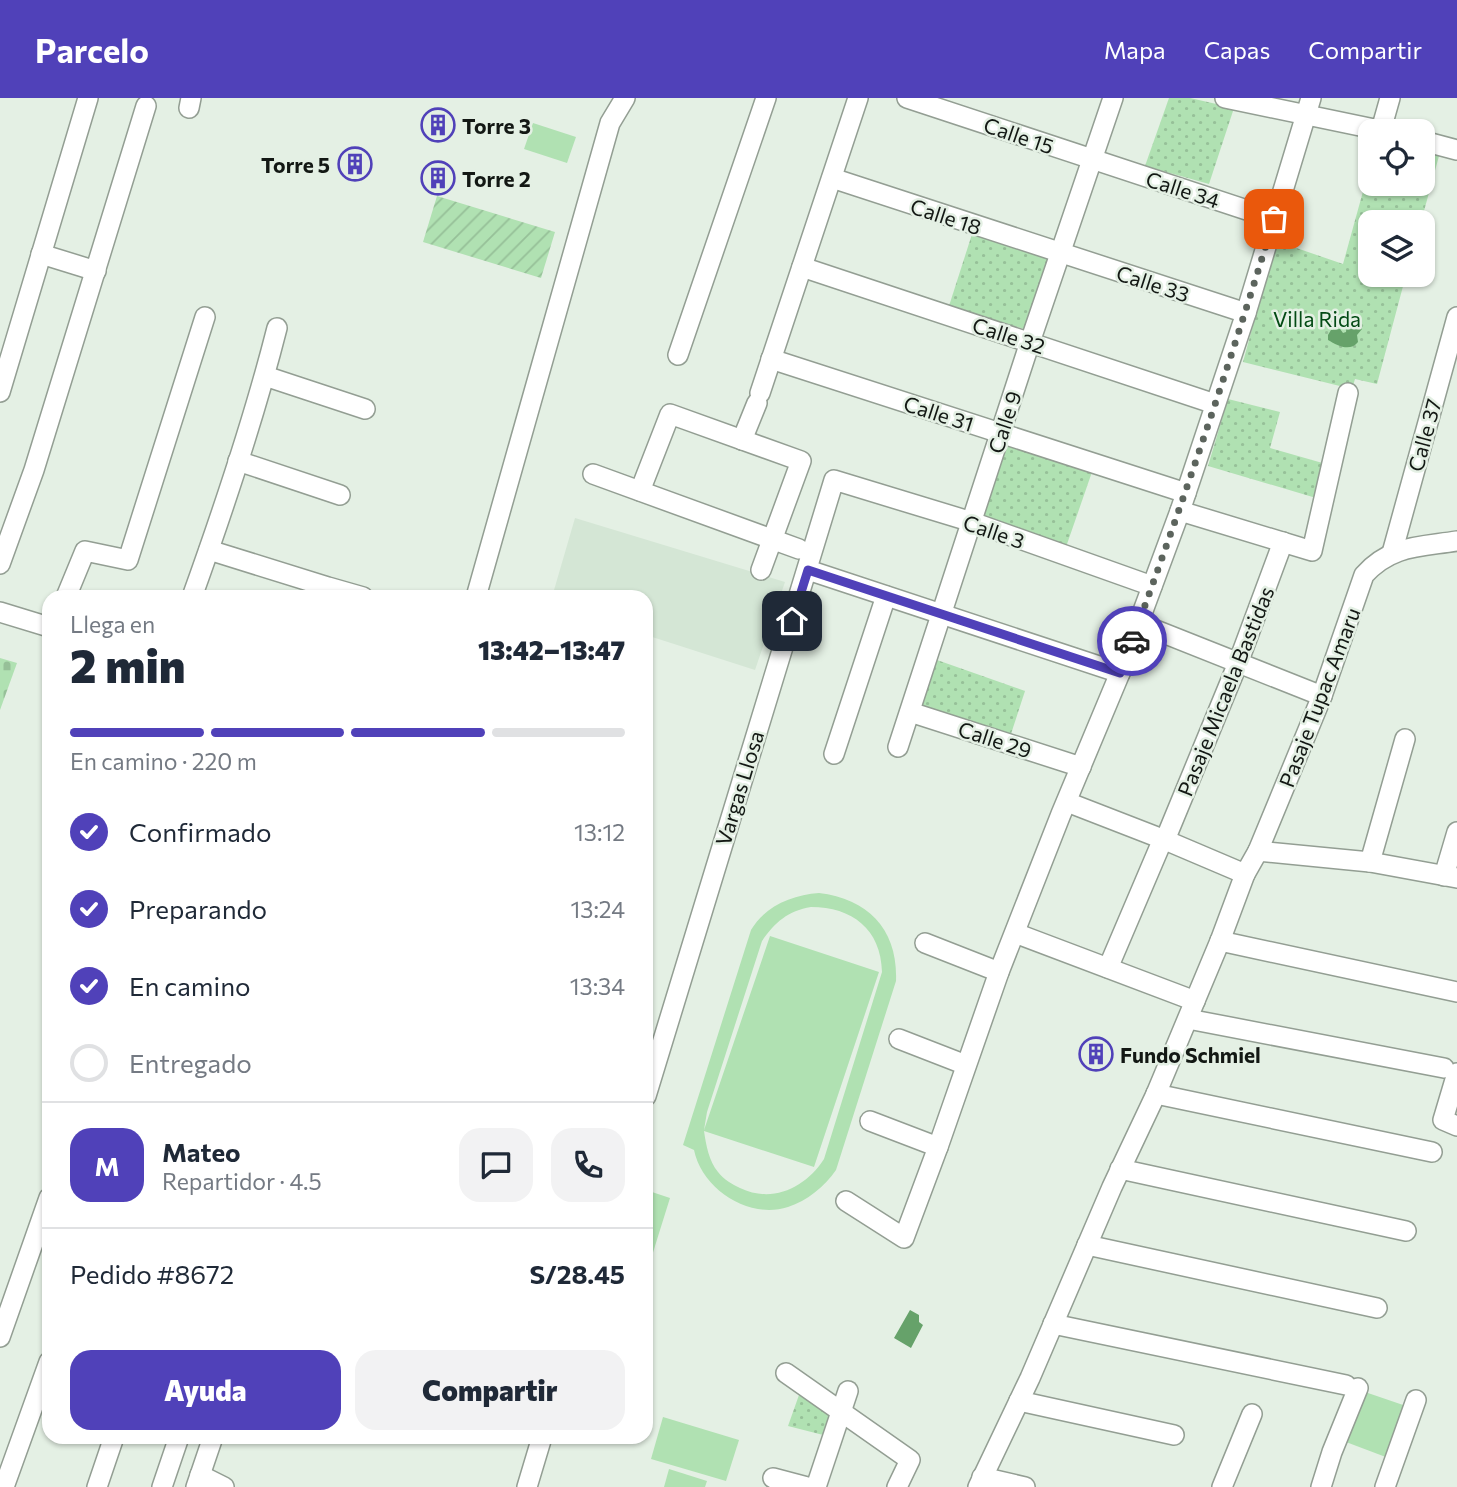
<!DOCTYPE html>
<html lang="es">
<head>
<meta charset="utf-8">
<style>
	body { margin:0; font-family:Commissioner,sans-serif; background:#f2f2f3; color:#1f2937; height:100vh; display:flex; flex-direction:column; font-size:26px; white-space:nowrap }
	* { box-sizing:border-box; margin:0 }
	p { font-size:23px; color:#747a83 }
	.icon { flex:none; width:38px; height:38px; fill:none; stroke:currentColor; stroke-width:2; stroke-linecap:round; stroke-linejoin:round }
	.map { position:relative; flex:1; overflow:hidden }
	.details { position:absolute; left:42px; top:492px; width:611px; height:854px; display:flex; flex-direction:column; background:#fff; border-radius:21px; box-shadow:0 2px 5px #0004 }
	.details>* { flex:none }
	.tools { position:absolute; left:1358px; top:21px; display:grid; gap:14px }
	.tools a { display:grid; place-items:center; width:77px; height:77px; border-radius:14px; background:#fff; box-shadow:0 2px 5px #0004; font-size:35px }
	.pin { position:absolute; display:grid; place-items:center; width:60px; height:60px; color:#fff; margin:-30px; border-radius:14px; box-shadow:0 4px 10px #0006 }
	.courier { position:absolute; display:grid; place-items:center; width:70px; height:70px; margin:-35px; border:5px solid #5041b9; border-radius:50%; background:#fff; color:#222; box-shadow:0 2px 9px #0007 }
	.headline em { font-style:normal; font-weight:800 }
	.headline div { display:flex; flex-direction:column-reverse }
	.headline { display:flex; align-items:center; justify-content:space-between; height:119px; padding:0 28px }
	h1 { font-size:46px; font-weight:800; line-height:52px }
	.bar { display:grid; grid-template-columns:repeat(4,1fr); gap:10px 7px; align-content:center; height:84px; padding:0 28px }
	.bar i { height:9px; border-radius:5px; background:#e0e1e3 }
	.bar .on { background:#5041b9 }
	.bar p { grid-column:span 4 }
	.line { display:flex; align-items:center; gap:18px; padding:0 28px; border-top:2px solid #e0e1e3 }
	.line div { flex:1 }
	.round { display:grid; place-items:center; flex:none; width:74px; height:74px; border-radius:21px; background:#f2f2f3 }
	ol { padding:0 28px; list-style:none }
	li { display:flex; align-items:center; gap:21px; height:77px }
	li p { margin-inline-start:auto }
	li .icon { padding:7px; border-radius:50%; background:#5041b9; color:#fff; stroke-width:4 }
	li:last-child { color:#747a83 }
	li i { width:38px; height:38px; border:4px solid #e0e1e3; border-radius:50% }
	.action { display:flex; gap:14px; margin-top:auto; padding:14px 28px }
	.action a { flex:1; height:80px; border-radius:21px; background:#5041b9; color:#fff; font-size:28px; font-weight:800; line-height:80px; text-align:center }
	.action a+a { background:#f2f2f3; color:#1f2937 }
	header { display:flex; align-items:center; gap:42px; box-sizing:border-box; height:98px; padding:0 35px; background:#5041b9; color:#fff }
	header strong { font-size:33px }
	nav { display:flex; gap:38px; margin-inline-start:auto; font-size:24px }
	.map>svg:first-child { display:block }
	.built { fill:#d4e6d5 }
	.grass { fill:#b0e1b2; fill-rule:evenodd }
	.cemetery { fill:url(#cemetery-stones) }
	.park { fill:url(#park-dots) }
	.garden { fill:url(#garden-furrows) }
	.water { fill:#66a26a }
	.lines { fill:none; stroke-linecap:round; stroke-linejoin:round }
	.minor-casing { stroke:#939e93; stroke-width:22 }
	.minor { stroke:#fff; stroke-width:19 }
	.done { stroke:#5c645d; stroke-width:7; stroke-dasharray:0 12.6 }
	.route { stroke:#5041b9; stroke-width:9 }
	.labels { text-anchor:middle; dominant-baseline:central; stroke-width:5; stroke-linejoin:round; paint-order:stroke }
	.poi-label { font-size:21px; font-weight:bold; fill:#131814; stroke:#e4f0e4; text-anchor:start }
	.street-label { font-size:21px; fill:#131814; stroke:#e4f0e4 }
	.park-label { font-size:21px; fill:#034a14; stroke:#e4f0e4 }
</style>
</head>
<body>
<header>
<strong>Parcelo</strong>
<nav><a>Mapa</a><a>Capas</a><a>Compartir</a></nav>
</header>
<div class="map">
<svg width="1457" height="1389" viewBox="0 0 1457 1389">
	<defs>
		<pattern id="cemetery-stones" width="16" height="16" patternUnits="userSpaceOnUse" patternTransform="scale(1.75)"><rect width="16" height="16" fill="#b0e1b2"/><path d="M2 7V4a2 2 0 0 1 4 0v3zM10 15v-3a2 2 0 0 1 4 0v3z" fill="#96c098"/></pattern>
		<pattern id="park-dots" width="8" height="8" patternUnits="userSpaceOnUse" patternTransform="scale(1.75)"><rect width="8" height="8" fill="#b0e1b2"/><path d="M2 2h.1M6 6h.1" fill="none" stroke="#96c098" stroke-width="1.8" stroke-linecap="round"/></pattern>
		<pattern id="garden-furrows" width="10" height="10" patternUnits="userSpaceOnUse" patternTransform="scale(1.75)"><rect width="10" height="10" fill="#b0e1b2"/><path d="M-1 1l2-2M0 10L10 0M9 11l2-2" fill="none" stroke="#96c098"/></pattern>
	</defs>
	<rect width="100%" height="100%" fill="#e4f0e4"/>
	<polygon class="built" points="575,420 785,484 755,572 646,537 646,499 552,499"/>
	<g class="grass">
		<polygon points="533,25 576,39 567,65 524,51"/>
		<path d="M 819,795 C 869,801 898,832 896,883 L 836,1072 C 825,1088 807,1103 788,1109 C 749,1122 702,1091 694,1052 L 683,1047 L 751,832 C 765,808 792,797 819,795 ZM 811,809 C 852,809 881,831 882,874 L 824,1061 C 806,1089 773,1106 740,1090 C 732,1086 724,1082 718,1074 C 709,1063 706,1047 704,1033 L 814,1069 L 879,874 L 770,838 L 704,1032 L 707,1014 L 762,843 C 775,824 788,813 811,809 Z"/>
		<polygon points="646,1092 670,1100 646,1177"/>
		<polygon points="1365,1294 1409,1309 1391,1361 1346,1344"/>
		<polygon points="663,1319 739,1342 726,1383 651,1361"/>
		<polygon points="669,1371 707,1383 705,1389 664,1389"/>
	</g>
	<polygon class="cemetery" points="0,560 17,565 0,612"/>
	<g class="park">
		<polygon points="1169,0 1190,0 1234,10 1209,86 1145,68"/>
		<polygon points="1423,54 1439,58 1421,124 1370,124 1370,177 1406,177 1377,286 1355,281 1352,291 1243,264 1276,143 1343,166 1370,68 1370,86 1423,86"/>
		<polygon points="973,133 1048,159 1024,231 949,208"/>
		<polygon points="1228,301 1280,314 1270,350 1326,366 1316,400 1208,368"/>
		<polygon points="1006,345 1092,374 1066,449 981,419"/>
		<polygon points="937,562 1025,593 1010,639 920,610"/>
		<polygon points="799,1297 833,1319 827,1338 788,1328"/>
	</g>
	<polygon class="garden" points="437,98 555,134 541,180 423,144"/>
	<g class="water">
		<path d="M 1352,221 L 1358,222 L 1362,227 L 1362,231 L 1357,237 L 1358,244 C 1350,254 1338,248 1328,242 L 1328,237 L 1331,232 L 1340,231 L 1343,235 L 1346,234 L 1347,224 Z"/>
		<polygon points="910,1212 919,1217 919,1224 923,1227 911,1250 894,1240"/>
	</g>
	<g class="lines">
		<defs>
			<g id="minor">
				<polyline points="907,0 1274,121"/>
				<polyline points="1225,0 1384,33"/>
				<polyline points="189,10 191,0"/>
				<polyline points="1381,32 1390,0"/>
				<polyline points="1423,43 1457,52"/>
				<polyline points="832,80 1246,215"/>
				<polyline points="41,156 96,173"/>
				<polyline points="802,169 1215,306"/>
				<polyline points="678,257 766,0"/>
				<polyline points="771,261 1186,395"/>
				<polyline points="265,278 365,311"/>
				<polyline points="0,294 88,0"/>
				<polyline points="760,295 858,0"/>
				<polyline points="742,342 757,305"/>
				<polyline points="238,363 340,397"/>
				<polyline points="593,376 799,451"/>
				<polyline points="640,393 670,316 801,363 761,472"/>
				<polyline points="1180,413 1312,453 1348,295"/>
				<polyline points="209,452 328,489 363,499"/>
				<polyline points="1392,455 1457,219"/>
				<polyline points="0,466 34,372 146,8"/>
				<polyline points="808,472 1120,575"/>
				<polyline points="66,499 85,453 128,462 205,219"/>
				<path d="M 192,499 C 224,410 254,321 277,230"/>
				<polyline points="476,499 610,25 625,0"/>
				<polyline points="0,514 49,529"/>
				<polyline points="1138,525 1322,598"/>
				<polyline points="910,614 1081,669"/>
				<polyline points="898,649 1030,244 1113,0"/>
				<polyline points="834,656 886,498"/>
				<polyline points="1067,704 1165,742 1245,776 1258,753 1370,764 1457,780"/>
				<polyline points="1165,742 1238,565 1283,444"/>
				<path d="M 1258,753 L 1322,598 L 1364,477 C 1391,447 1420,449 1457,443"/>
				<polyline points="1370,764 1405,641"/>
				<polyline points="1444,778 1457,734"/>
				<polyline points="1015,835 1195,903"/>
				<polyline points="1220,843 1457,894"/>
				<polyline points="925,845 999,874"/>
				<polyline points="1108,870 1160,748"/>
				<polyline points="1188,921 1444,970"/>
				<polyline points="899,941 966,967"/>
				<polyline points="1457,975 1443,1022 1457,1028"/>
				<polyline points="1156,996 1432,1054"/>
				<polyline points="646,998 834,382 972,424 1152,488"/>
				<polyline points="870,1023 938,1049"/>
				<polyline points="1120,1071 1406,1133"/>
				<polyline points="846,1103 904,1140 938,1049 999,874 1061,716 1120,575 1180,413 1246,215 1311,0"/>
				<polyline points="1087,1147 1377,1210"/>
				<polyline points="1053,1226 1346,1287"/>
				<polyline points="0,1239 49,1100"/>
				<polyline points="786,1275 910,1362 897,1389"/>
				<polyline points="1019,1303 1174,1337"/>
				<polyline points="200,1377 224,1389"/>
				<polyline points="982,1379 1025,1389"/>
				<polyline points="773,1380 807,1389"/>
				<polyline points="4,1389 49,1264"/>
				<polyline points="97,1389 114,1339"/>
				<polyline points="162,1389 179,1339"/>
				<polyline points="196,1389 213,1339"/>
				<polyline points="527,1389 542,1339"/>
				<polyline points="816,1389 848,1293"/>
				<polyline points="978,1389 1030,1280 1112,1089 1156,996 1220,843 1245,776"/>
				<polyline points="1222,1389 1252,1316"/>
				<polyline points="1321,1389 1332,1354 1358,1290"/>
				<polyline points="1385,1389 1416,1302"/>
			</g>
		</defs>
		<use href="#minor" class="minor-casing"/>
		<use href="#minor" class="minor"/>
	</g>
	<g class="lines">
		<path class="done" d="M 1132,543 C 1183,404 1231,263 1274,121"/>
		<polyline class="route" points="792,523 808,472 1120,575 1132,543"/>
	</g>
	<defs>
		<symbol id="building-ring" viewBox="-11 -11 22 22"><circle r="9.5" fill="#e4f0e4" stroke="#5041b9" stroke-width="1.5"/><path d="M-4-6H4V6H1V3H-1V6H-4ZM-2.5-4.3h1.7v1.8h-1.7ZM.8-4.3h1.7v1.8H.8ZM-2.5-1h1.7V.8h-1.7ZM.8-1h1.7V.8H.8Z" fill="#5041b9"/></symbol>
	</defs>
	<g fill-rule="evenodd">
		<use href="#building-ring" x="419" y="8" width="38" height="38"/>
		<use href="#building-ring" x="336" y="47" width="38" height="38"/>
		<use href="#building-ring" x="419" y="61" width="38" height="38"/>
		<use href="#building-ring" x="1077" y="937" width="38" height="38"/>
	</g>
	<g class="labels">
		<g class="poi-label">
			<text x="462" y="27">Torre 3</text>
			<text x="330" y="66" text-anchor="end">Torre 5</text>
			<text x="462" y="80">Torre 2</text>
			<text x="1120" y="956">Fundo Schmiel</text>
		</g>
		<g class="street-label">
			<text transform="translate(1019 37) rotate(19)">Calle 15</text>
			<text transform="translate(1183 91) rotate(18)">Calle 34</text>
			<text transform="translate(946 118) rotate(18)">Calle 18</text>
			<text transform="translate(1153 185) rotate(18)">Calle 33</text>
			<text transform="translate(1009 237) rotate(18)">Calle 32</text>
			<text transform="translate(939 315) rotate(18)">Calle 31</text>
			<text transform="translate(1004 324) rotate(-72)">Calle 9</text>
			<text transform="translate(1424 337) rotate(-75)">Calle 37</text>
			<text transform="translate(994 433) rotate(19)">Calle 3</text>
			<text transform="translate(1225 593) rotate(-68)">Pasaje Micaela Bastidas</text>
			<text transform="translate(1319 599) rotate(-69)">Pasaje Tupac Amaru</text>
			<text transform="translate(995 641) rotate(18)">Calle 29</text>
			<text transform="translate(739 690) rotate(-73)">Vargas Llosa</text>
		</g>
		<g class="park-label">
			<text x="1317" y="220">Villa Rida</text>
		</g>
	</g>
</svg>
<div class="tools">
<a><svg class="icon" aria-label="locate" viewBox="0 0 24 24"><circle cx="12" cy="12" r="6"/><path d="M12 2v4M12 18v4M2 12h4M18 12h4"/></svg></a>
<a><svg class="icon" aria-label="layers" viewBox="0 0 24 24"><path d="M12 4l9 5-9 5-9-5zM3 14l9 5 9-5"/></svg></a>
</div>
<div class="pin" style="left:1274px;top:121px;background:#ea580c"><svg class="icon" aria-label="bag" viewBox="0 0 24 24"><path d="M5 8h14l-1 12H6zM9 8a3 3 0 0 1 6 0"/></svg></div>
<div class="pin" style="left:792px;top:523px;background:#1f2937"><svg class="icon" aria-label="home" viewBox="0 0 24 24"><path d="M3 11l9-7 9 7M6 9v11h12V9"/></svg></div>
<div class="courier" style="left:1132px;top:543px"><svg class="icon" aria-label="car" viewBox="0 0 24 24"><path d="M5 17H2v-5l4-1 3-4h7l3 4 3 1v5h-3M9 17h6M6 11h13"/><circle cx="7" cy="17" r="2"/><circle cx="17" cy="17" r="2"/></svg></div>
<section class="details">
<div class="headline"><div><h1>2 min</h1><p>Llega en</p></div><em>13:42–13:47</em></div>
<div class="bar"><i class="on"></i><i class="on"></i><i class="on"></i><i></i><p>En camino · 220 m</p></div>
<ol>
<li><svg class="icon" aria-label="check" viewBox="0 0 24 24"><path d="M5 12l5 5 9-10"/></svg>Confirmado<p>13:12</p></li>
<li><svg class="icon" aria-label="check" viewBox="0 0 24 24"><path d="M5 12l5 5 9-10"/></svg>Preparando<p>13:24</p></li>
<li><svg class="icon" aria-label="check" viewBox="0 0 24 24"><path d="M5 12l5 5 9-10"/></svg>En camino<p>13:34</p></li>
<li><i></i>Entregado</li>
</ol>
<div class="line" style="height:126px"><b class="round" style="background:#5041b9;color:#fff">M</b><div><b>Mateo</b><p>Repartidor · 4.5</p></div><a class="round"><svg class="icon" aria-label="chat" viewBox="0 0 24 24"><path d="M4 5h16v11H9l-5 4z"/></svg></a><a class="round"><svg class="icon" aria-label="phone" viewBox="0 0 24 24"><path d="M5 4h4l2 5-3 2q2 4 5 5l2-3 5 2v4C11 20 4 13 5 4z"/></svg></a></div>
<div class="line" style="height:91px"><div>Pedido #8672</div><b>S/28.45</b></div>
<div class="action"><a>Ayuda</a><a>Compartir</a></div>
</section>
</div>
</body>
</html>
